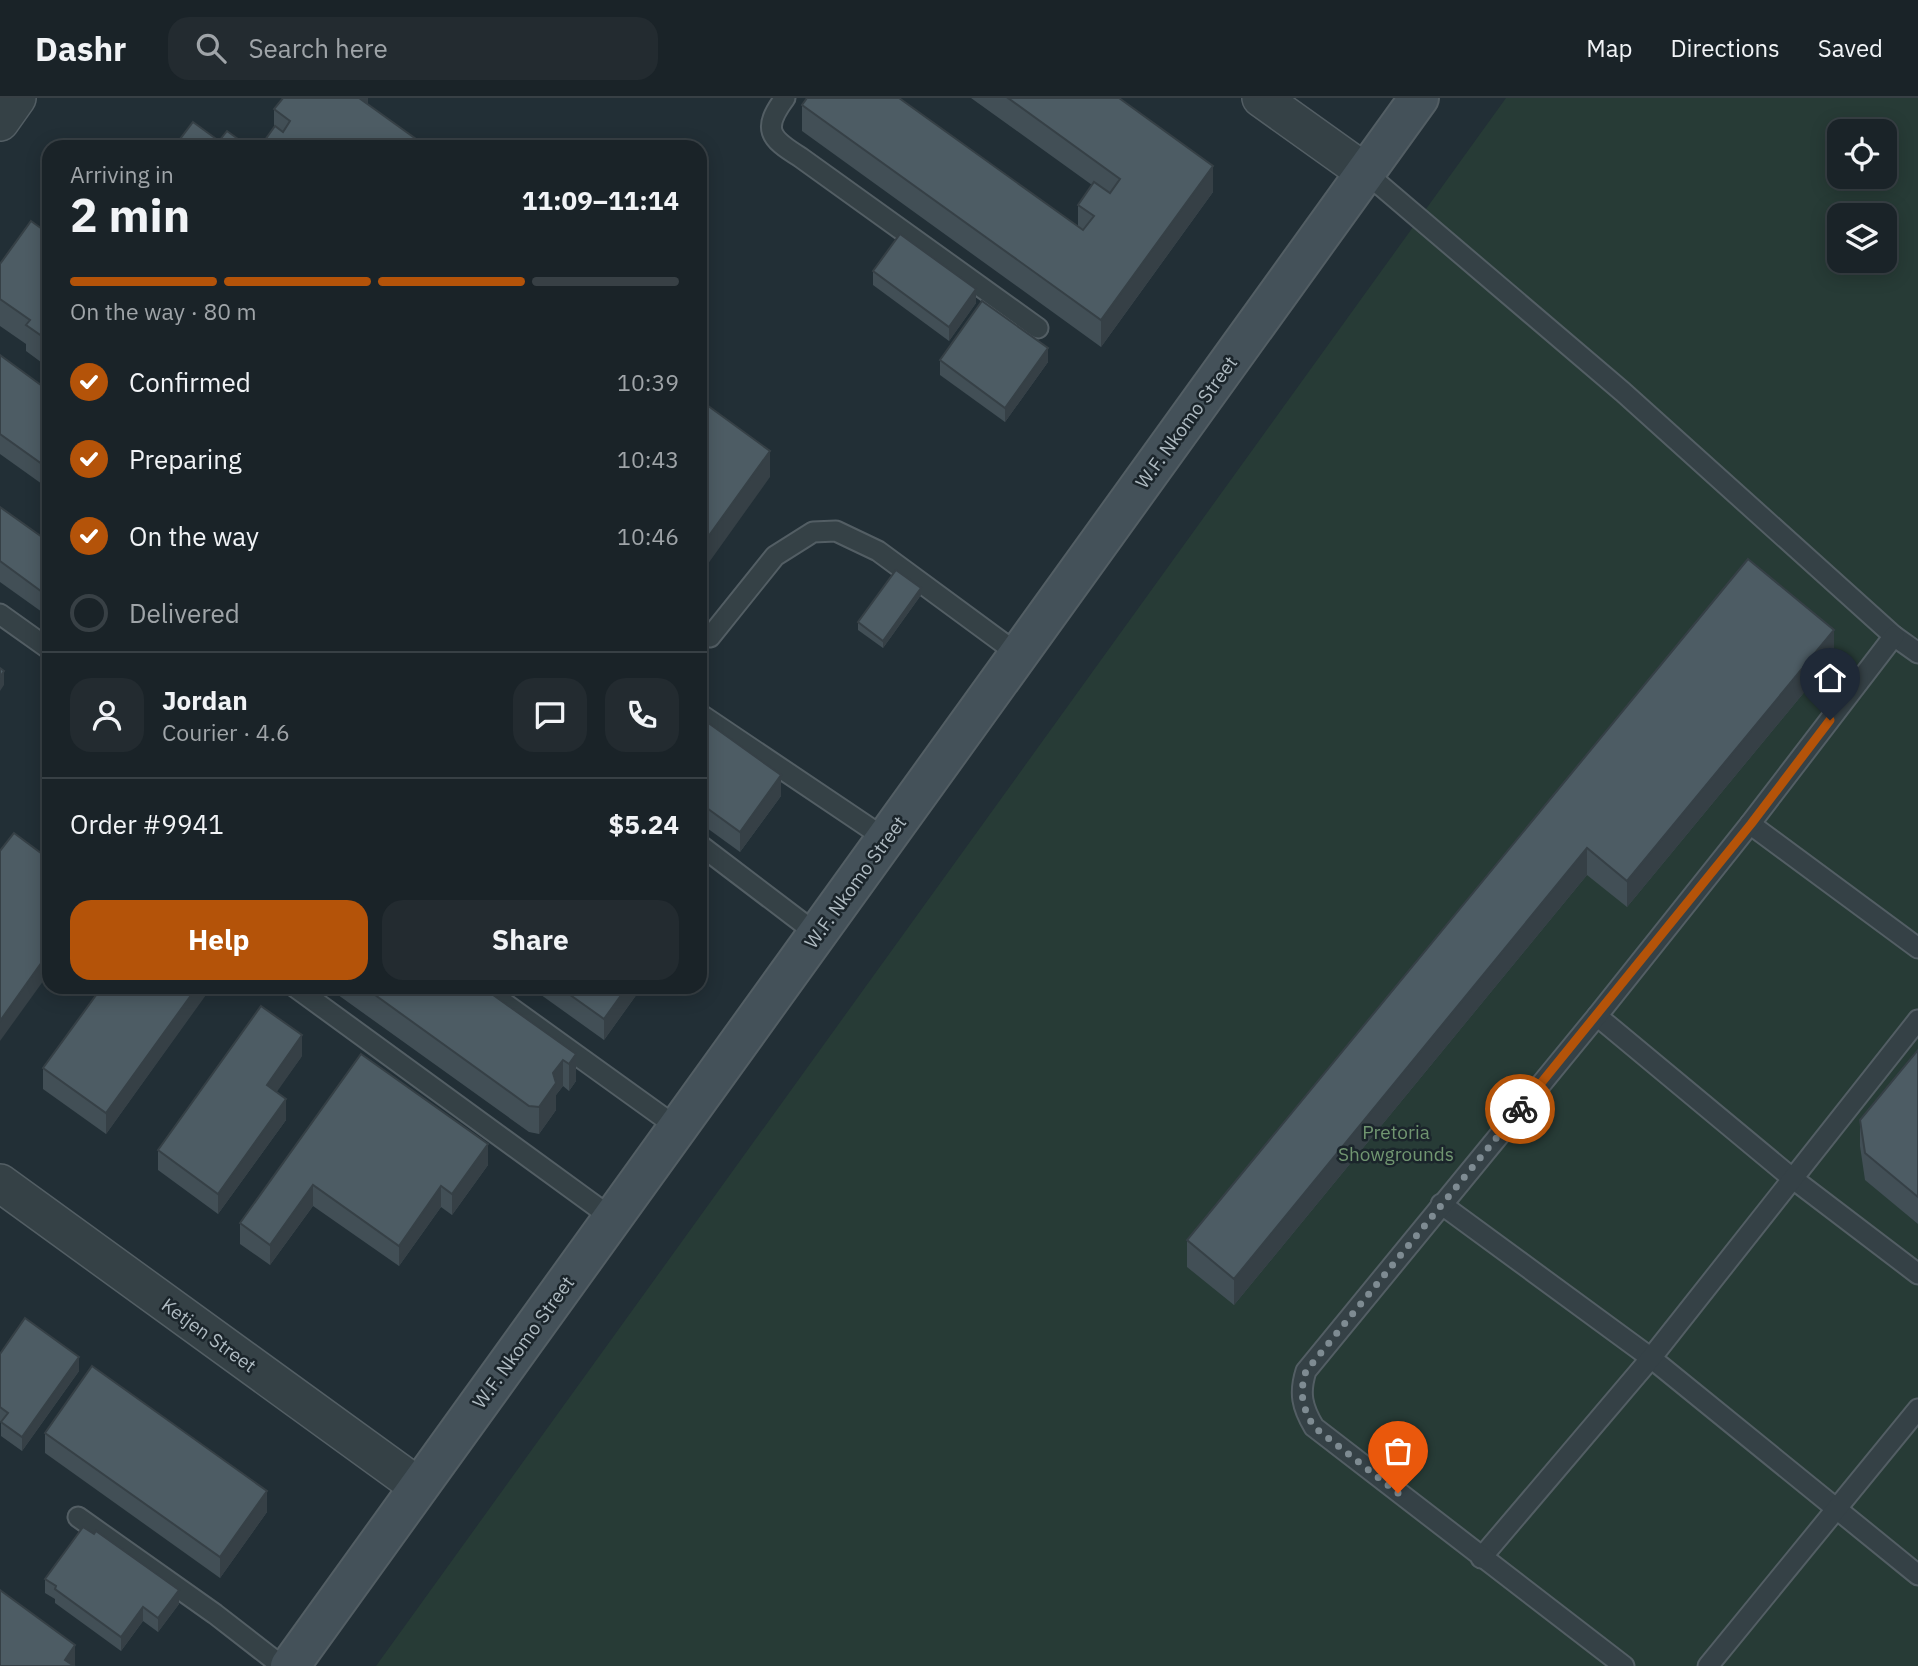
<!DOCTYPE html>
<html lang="en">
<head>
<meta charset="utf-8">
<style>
	body { margin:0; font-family:"IBM Plex Sans",sans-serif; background:#232b30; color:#f1f3f6; height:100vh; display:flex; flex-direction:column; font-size:26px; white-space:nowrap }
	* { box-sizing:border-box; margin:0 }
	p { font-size:23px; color:#9fa4a8 }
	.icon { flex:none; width:38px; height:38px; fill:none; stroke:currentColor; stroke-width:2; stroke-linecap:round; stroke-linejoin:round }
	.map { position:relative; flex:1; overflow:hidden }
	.drawer { position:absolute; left:42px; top:42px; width:665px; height:854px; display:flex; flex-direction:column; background:#1a2328; border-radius:21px; box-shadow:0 4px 18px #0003,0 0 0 2px #384045 }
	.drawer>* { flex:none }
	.fabs { position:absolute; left:1827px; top:21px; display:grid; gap:14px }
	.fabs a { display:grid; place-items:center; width:70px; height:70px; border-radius:14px; background:#1a2328; box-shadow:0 4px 18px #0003,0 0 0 2px #384045; font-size:35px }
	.pin { position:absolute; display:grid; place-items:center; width:60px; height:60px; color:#fff; margin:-72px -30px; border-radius:50% 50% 50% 0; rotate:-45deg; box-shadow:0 0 7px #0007 }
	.pin .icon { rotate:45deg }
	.courier { position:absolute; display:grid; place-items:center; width:70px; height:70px; margin:-35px; border:5px solid #b45309; border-radius:50%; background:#fff; color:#222; box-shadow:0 2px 9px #0007 }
	.head em { font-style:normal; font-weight:700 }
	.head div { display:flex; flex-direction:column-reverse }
	.head { display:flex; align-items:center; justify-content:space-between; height:119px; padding:0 28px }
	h1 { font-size:46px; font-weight:700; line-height:52px }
	.bar { display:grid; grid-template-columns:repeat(4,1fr); gap:10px 7px; align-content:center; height:84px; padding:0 28px }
	.bar i { height:9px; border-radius:5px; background:#384045 }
	.bar .active { background:#b45309 }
	.bar p { grid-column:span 4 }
	.line { display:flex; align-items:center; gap:18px; padding:0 28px; border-top:2px solid #384045 }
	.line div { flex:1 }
	.round { display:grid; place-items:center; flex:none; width:74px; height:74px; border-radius:21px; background:#232b30 }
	ol { padding:0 28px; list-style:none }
	li { display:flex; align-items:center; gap:21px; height:77px }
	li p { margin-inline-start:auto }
	li .icon { padding:7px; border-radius:50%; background:#b45309; color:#fff; stroke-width:4 }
	li:last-child { color:#9fa4a8 }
	li i { width:38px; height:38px; border:4px solid #384045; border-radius:50% }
	.action { display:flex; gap:14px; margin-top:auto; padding:14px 28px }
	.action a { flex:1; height:80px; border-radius:21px; background:#b45309; color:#fff; font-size:28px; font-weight:700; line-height:80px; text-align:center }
	.action a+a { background:#232b30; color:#f1f3f6 }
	header { display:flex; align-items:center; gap:42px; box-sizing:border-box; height:98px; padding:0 35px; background:#1a2328; border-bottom:2px solid #384045 }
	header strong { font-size:33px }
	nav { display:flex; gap:38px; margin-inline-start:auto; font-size:24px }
	.search { width:490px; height:63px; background:#232b30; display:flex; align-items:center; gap:18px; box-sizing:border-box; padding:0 24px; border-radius:21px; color:#9fa4a8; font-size:26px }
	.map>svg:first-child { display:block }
	.green { fill:#273b36; fill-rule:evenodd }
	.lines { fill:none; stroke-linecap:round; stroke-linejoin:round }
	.lane-casing { stroke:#535e64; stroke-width:23 }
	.street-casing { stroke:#535e64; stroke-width:40 }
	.secondary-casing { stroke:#535e64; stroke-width:42 }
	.lane { stroke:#354146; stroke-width:19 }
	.street { stroke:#354146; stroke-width:37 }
	.secondary { stroke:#445159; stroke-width:38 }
	.wall { fill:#424f56 }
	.shaded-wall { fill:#364046 }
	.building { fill:#4d5c64; stroke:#364046; stroke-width:2 }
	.done { stroke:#7e8b92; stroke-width:7; stroke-dasharray:0 12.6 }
	.route { stroke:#b45309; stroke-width:9 }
	.labels { text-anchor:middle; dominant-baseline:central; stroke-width:5; stroke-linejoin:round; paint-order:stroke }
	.street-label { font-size:19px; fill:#b0bcc3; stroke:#1b252b }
	.park-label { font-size:19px; fill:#719671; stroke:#1b252b }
</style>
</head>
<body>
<header>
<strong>Dashr</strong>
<div class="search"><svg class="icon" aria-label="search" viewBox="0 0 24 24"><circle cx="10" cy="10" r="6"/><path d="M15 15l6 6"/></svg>Search here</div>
<nav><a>Map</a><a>Directions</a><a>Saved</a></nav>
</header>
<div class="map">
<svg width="1918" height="1568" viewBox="0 0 1918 1568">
	<rect width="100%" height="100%" fill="#222f36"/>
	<path class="green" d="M 1506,0 L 1918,0 L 1918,1568 L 376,1568 ZM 1839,33 L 1885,33 L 1885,79 L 1839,79 ZM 1839,117 L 1885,117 L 1885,163 L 1839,163 Z"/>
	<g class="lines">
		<defs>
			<g id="lane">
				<path d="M 785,0 C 762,31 769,40 800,59 L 1038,230"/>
				<polyline points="1366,75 1623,294 1894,538 1918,555"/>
				<polyline points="0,516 49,551"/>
				<polyline points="710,539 775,458 813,434 836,433 878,453 1018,556"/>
				<polyline points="700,616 886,741"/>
				<polyline points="1750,726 1918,850"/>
				<polyline points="700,747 817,836"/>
				<polyline points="295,889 612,1120"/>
				<polyline points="482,889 678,1030"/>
				<polyline points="1597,918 1792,1080 1918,1176"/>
				<polyline points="1441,1106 1651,1260 1918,1477"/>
				<polyline points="78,1419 215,1516 282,1568"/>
				<polyline points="1481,1460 1651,1260 1918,922"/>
				<path d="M 1624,1568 L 1314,1329 C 1302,1309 1299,1295 1306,1273 L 1597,918 L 1750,726 L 1894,538"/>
				<polyline points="1708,1568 1918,1311"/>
			</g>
			<g id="street">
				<polyline points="1261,0 1366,75"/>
				<polyline points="0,24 17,0"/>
				<polyline points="0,1085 419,1389"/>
			</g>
			<polyline id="secondary" points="290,1568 1419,0"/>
		</defs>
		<use href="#lane" class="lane-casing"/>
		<use href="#street" class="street-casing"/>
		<use href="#secondary" class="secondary-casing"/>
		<use href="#lane" class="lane"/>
		<use href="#street" class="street"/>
		<use href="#secondary" class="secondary"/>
	</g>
	<g class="wall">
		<polygon points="368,0 368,6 423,49 260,49 274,29 274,11"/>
		<polygon points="971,0 1119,0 1213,94 1101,249 802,33 802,7 1078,128 1078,107 1092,87"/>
		<polygon points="49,136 49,270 26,253 26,246 0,228 0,166"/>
		<polygon points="873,173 976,205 949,243 873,187"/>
		<polygon points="0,257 49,293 49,391 0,356"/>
		<polygon points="940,262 1048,264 1005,324 940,277"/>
		<polygon points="0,409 49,444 49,519 0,484"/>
		<polygon points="1748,461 1834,558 1627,809 1587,777 1234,1207 1187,1169 1187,1142"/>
		<polygon points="921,497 883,550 858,532 858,524"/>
		<polygon points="700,619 781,698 740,754 700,725"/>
		<polygon points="211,889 106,1036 43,991 43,970"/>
		<polygon points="327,889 482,889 576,956 576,983 569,993 563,988 556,997 556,1012 539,1036 529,1034"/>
		<polygon points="530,889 642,889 604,942"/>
		<polygon points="1918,952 1918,1126 1865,1082 1860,1048 1860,1022"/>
		<polygon points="361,956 488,1067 452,1117 441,1109 399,1168 313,1108 270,1167 240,1146 240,1125"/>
		<polygon points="302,958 276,994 286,1022 218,1116 158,1072 158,1052"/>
		<polygon points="0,1256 79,1273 22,1353 1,1338 1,1324 0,1323"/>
		<polygon points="45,1335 267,1414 220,1480 45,1355"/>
		<polygon points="45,1481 179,1506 158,1534 143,1523 121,1553 55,1505 55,1501 45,1495"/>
	</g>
	<g class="shaded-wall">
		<polygon points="358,0 368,0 368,13"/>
		<polygon points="1213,68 1213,94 1101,249 1101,222"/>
		<polygon points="976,191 976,205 949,243 949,229"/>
		<polygon points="1048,250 1048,264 1005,324 1005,310"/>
		<polygon points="770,353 770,379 700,477 700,450"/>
		<polygon points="921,490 921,497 883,550 883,543"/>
		<polygon points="1834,532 1834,558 1627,809 1627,783"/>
		<polygon points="4,573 4,587 0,593 0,579"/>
		<polygon points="781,677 781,698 740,754 740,734"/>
		<polygon points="1587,750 1587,777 1234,1207 1234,1181"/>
		<polygon points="49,854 49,875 0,943 0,923"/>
		<polygon points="197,889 211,890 106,1036 106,1015"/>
		<polygon points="627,889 642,889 604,942 604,921"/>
		<polygon points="302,937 302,958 267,1008 267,987"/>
		<polygon points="576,956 576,983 569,993 569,966"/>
		<polygon points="563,962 563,988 556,997 556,1012 539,1036 539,1009 553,975"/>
		<polygon points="286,1001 286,1022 218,1116 218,1096"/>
		<polygon points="488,1046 488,1067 452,1117 452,1096"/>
		<polygon points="313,1087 313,1108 270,1167 270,1147"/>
		<polygon points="441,1088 441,1109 399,1168 399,1148"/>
		<polygon points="79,1259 79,1273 22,1353 22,1339"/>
		<polygon points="267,1393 267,1414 220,1480 220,1459"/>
		<polygon points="179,1492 179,1506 158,1534 158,1520"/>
		<polygon points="143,1509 143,1523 121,1553 121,1539"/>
		<polygon points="75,1547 75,1568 65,1568 65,1562"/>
	</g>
	<g class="building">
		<polygon points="283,0 359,0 423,46 421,49 260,49 275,28 283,34 290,23 274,11"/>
		<polygon points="807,0 899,0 1083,132 1094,118 1078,107 1094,84 1110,95 1120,81 1008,0 1119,0 1213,68 1101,222 802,7"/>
		<polygon points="193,24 219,43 227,33 249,49 174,49"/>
		<polygon points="31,123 49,136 49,243 26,227 30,222 0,201 0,166"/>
		<polygon points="900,136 976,191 949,229 873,173"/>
		<polygon points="982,203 1048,250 1005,310 940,262"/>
		<polygon points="0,257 49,293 49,371 0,336"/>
		<polygon points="700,302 770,353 700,450"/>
		<polygon points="0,409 49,444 49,499 0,463"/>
		<polygon points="1748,461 1834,532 1627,783 1587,750 1234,1181 1187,1142"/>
		<polygon points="896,472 921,490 883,543 858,524"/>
		<polygon points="0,570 4,573 0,579"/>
		<polygon points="700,619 781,677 740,734 700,705"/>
		<polygon points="14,735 41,755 49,744 49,854 0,923 0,753"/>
		<polygon points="102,889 197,889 106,1015 43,970"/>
		<polygon points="364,889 482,889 576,956 569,966 563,962 553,975 556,985 539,1009 529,1008"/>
		<polygon points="559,889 627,889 604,921"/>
		<polygon points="261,908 302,937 267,987 286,1001 218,1096 158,1052"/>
		<polygon points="1918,952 1918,1099 1865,1055 1860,1022"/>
		<polygon points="361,956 488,1046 452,1096 441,1088 399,1148 313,1087 270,1147 240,1125"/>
		<polygon points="25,1220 79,1259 22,1339 1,1324 8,1315 0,1309 0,1256"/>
		<polygon points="92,1268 267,1393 220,1459 45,1335"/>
		<polygon points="83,1429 94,1436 96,1433 179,1492 158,1520 143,1509 121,1539 55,1491 56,1488 45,1481"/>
		<polygon points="0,1492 75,1547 65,1562 74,1568 0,1568"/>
	</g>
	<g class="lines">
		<path class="done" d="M 1398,1395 L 1314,1329 C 1302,1309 1299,1295 1306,1273 L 1520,1011"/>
		<polyline class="route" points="1520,1011 1751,726 1830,622"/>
	</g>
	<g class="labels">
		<g class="street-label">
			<text transform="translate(1186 324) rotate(-54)">W.F. Nkomo Street</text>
			<text transform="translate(855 784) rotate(-54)">W.F. Nkomo Street</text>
			<text transform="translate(209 1237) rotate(36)">Ketjen Street</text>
			<text transform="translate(523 1244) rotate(-54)">W.F. Nkomo Street</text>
		</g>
		<g class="park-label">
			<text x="1396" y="1034">Pretoria<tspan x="1396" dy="22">Showgrounds</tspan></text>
		</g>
	</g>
</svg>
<div class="fabs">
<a><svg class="icon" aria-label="locate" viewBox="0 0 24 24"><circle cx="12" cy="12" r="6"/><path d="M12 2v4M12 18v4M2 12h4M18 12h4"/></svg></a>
<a><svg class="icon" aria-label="layers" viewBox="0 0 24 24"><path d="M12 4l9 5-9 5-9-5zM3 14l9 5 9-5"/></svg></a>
</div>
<div class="pin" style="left:1398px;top:1395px;background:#ea580c"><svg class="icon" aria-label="bag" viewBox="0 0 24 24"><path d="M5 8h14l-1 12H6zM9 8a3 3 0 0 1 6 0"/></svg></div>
<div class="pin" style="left:1830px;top:622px;background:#1f2937"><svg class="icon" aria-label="home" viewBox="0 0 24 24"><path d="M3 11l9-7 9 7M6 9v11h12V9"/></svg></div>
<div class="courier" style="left:1520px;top:1011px"><svg class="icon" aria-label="bike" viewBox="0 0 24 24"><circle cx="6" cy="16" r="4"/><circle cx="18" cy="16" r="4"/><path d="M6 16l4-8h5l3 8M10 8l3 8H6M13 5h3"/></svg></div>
<section class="drawer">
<div class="head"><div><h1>2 min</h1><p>Arriving in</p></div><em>11:09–11:14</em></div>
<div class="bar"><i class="active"></i><i class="active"></i><i class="active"></i><i></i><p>On the way · 80 m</p></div>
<ol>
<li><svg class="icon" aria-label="check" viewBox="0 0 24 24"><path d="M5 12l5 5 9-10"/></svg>Confirmed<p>10:39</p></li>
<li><svg class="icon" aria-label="check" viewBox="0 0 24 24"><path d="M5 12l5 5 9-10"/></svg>Preparing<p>10:43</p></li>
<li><svg class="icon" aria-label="check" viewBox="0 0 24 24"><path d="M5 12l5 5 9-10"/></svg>On the way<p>10:46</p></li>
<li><i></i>Delivered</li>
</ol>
<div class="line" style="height:126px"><a class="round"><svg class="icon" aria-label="person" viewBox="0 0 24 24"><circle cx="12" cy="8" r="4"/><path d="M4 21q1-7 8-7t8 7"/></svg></a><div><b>Jordan</b><p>Courier · 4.6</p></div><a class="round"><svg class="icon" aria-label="chat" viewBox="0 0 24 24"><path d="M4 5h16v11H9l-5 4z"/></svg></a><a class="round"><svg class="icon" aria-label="phone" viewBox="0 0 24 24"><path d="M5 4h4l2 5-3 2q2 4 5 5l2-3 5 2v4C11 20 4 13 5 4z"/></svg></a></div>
<div class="line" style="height:91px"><div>Order #9941</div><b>$5.24</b></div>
<div class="action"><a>Help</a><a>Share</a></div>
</section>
</div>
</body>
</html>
